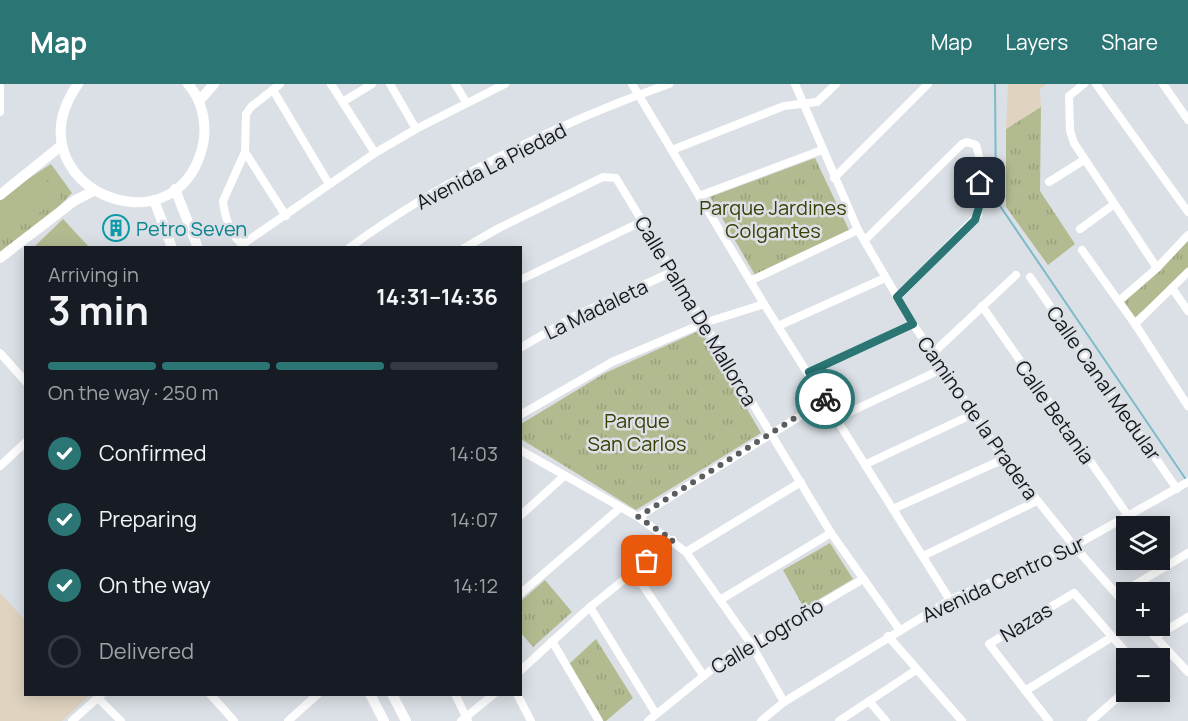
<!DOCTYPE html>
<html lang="en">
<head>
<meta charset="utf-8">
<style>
	body { margin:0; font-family:Manrope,sans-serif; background:#20242c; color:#f1f3f6; height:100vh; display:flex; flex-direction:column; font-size:22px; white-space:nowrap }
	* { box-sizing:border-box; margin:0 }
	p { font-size:20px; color:#9ea1a6 }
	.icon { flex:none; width:33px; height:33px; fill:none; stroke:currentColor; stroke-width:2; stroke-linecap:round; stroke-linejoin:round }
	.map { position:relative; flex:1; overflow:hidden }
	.panel { position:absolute; left:24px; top:162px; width:498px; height:450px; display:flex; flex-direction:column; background:#171b24; border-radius:0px; box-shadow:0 3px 15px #0003 }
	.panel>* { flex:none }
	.tools { position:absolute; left:1116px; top:432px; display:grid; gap:12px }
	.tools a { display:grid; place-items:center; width:54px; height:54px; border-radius:0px; background:#171b24; box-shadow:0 3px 15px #0003; font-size:30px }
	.pin { position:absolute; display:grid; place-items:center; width:51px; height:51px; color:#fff; margin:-26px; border-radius:12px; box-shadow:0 3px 9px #0006 }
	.courier { position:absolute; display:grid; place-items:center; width:60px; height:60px; margin:-30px; border:4px solid #2b7575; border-radius:50%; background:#fff; color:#222; box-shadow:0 2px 8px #0007 }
	.head em { font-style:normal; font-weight:700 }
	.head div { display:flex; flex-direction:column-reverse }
	.head { display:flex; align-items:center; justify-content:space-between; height:102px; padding:0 24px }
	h1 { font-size:39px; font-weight:700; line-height:45px }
	.bar { display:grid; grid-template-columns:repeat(4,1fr); gap:9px 6px; align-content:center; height:72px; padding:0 24px }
	.bar i { height:8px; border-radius:4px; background:#363941 }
	.bar .active { background:#2b7575 }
	.bar p { grid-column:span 4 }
	ol { padding:0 24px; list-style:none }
	li { display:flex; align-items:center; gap:18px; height:66px }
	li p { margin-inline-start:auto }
	li .icon { padding:6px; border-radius:50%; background:#2b7575; color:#fff; stroke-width:4 }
	li:last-child { color:#9ea1a6 }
	li i { width:33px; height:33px; border:3px solid #363941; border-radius:50% }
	header { display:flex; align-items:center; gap:36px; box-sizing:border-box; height:84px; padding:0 30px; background:#2b7575; color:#fff }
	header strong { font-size:28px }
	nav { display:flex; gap:33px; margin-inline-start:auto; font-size:21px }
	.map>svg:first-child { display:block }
	.education { fill:#e0d4c0 }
	.park { fill:url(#park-tufts) }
	.garden { fill:#b2bb90 }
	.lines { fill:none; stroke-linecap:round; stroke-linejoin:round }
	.stream { stroke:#7cbbc9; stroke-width:2 }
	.street { stroke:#fff; stroke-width:8 }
	.secondary { stroke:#fff; stroke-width:10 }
	.done { stroke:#5b5d61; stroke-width:6; stroke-dasharray:0 10.8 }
	.route { stroke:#2b7575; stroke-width:8 }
	.labels { text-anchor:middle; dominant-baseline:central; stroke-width:5; stroke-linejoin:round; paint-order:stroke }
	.street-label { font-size:20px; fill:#161719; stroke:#dbe0e6 }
	.park-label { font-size:20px; fill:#383f03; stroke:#dbe0e6 }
	.culture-label { font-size:20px; fill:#0d838f; stroke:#dbe0e6; text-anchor:start }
</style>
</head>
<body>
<header>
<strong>Map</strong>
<nav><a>Map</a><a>Layers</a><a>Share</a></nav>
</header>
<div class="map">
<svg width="1188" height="637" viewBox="0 0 1188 637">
	<defs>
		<pattern id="park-tufts" width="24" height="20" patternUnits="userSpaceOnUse" patternTransform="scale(1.5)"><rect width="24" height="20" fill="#b2bb90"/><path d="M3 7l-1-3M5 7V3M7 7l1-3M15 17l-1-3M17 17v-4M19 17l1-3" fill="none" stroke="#98a07c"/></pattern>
	</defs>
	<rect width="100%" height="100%" fill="#dbe0e6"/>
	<g class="education">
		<polygon points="1008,0 1047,0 1040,5 1041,23 1006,45"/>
		<polygon points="0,509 25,536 26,610 90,611 62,637 0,637"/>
	</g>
	<g class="park">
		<polygon points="1041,23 1040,107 1075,160 1048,181 1006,123 1006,45"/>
		<polygon points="815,74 849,146 755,191 710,113"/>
		<polygon points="51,80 72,109 38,144 0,174 0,113"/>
		<polygon points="1188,157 1188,183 1172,201 1133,235 1122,219"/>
		<polygon points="701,246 761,349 636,426 521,355 521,340 605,289"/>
		<polygon points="830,459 853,495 804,524 783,486"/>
		<polygon points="545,496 572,528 533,563 521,549 521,517"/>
		<polygon points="596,555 633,614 606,637 602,637 569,580"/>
	</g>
	<g class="garden">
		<polygon points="43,92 60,114 9,150 0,137 0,124"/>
		<polygon points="63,135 89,163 36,163 35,162"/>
	</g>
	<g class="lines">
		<polyline class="stream" points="995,0 996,116 1187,397"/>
		<g class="street">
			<path d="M 280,0 L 251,23 L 246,30 L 245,68 L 223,117 C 224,129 231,155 243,160 L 375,69 L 416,45 L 505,0"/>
			<polyline points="331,0 375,69"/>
			<polyline points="390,0 416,45"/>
			<polyline points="455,0 466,18"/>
			<polyline points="632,0 764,220 950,516"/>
			<polyline points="795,0 858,146 913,240 1004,375 1074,462 1126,521"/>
			<polyline points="1084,0 1069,12 1070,47 1074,59 1157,184"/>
			<polyline points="1096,0 1188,128"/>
			<polyline points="1163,0 1188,36"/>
			<polyline points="0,3 0,28"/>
			<polyline points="273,6 329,100"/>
			<polyline points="344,17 372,0"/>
			<polyline points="672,66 784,22 817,18 836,0"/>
			<polyline points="245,68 286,132"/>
			<polyline points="834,94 928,0"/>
			<polyline points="1049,98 1084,76"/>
			<polyline points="699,112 822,66"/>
			<polyline points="1080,145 1113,121"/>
			<polyline points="865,156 962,60 967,58 976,61 980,76 978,131 897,214"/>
			<path d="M 349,164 C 440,97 562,37 669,0"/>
			<polyline points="464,164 499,144 603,93 616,94 831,449 899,545"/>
			<polyline points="1082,166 1135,240 1188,322"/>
			<polyline points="1030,193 1177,405"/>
			<polyline points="520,196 641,138"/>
			<polyline points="750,197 858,146"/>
			<polyline points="1172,204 1188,227"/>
			<polyline points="1119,217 1157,184 1188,151"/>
			<polyline points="982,222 1129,433"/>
			<polyline points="1135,240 1188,188"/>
			<polyline points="778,242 885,194"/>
			<polyline points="520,264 575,232 672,188"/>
			<polyline points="0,269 26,298"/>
			<polyline points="932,270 1016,191"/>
			<polyline points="809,288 913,240"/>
			<polyline points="520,331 612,278 704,239 764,220"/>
			<polyline points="837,334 942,285"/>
			<polyline points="520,366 638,433 686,468 751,560 784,618"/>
			<polyline points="866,380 971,331"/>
			<polyline points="0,382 26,358"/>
			<polyline points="893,425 1004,375"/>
			<polyline points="520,432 563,393"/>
			<polyline points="638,433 826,316"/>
			<polyline points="686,468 801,398"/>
			<polyline points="923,472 1037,417"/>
			<polyline points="634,488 703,591"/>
			<polyline points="520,510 620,424"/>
			<polyline points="1118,511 1188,469"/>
			<polyline points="720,516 831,449"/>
			<polyline points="590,523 656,630"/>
			<polyline points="1145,542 1188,588"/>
			<polyline points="888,552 962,637"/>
			<polyline points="1155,553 1188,533"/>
			<polyline points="552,557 599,637"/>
			<polyline points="520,587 590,523 673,456"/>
			<polyline points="1025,607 1112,553"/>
			<polyline points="210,610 234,637"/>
			<polyline points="455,610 468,637"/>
			<polyline points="517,610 531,637"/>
			<polyline points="98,614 121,637"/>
			<polyline points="869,617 886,637"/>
			<polyline points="72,637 102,610"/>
			<polyline points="288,637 318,610"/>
			<polyline points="461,637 494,610"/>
			<polyline points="648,637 732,569 768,551 863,495"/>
			<polyline points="761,637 784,618 950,516 1074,462 1188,398"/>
			<polyline points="839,637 916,586"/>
			<polyline points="1049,637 989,560 1074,509 1131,574"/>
			<polyline points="1091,637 1126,606"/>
		</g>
		<g class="secondary">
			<path d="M 78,0 C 8,99 172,173 202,65 C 208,43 203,17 188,0"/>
			<polyline points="199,17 214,0"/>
			<polyline points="175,105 198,164"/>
			<polyline points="0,111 62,61"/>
			<polyline points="154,116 172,164"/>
			<polyline points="0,174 74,117 93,107"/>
			<polyline points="370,610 384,637"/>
			<polyline points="392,610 406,637"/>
		</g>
	</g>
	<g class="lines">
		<polyline class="done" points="647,477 673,456 638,433 825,315"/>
		<polyline class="route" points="825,315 809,288 913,240 897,213 975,136 979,123 980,99"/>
	</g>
	<defs>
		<symbol id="building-ring" viewBox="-11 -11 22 22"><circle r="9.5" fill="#dbe0e6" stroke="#0f9aa8" stroke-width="1.5"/><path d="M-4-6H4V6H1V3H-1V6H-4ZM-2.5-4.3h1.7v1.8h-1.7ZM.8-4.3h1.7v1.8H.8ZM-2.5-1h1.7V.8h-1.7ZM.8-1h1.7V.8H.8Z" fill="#0f9aa8"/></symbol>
	</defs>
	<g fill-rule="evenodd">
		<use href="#building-ring" x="101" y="129" width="30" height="30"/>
	</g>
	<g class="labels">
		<g class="street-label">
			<text transform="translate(491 82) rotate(-27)">Avenida La Piedad</text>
			<text transform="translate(596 225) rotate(-26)">La Madaleta</text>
			<text transform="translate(696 227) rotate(59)">Calle Palma De Mallorca</text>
			<text transform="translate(1104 299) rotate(55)">Calle Canal Medular</text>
			<text transform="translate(1055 328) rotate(55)">Calle Betania</text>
			<text transform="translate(978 334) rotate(55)">Camino de la Pradera</text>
			<text transform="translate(1003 495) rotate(-25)">Avenida Centro Sur</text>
			<text transform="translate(1026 538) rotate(-31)">Nazas</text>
			<text transform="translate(767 552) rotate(-31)">Calle Logroño</text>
		</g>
		<g class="park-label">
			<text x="773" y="123">Parque Jardines<tspan x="773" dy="23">Colgantes</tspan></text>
			<text x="637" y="336">Parque<tspan x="637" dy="23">San Carlos</tspan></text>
		</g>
		<g class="culture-label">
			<text x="136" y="144">Petro Seven</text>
		</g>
	</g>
</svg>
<div class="tools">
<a><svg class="icon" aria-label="layers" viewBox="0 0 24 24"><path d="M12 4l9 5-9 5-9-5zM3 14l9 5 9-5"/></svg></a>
<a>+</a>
<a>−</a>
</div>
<div class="pin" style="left:647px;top:477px;background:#ea580c"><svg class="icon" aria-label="bag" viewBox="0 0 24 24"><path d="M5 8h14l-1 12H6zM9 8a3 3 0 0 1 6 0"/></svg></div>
<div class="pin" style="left:980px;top:99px;background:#1f2937"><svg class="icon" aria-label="home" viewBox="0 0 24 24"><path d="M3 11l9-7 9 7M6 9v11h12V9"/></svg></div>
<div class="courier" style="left:825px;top:315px"><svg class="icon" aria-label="bike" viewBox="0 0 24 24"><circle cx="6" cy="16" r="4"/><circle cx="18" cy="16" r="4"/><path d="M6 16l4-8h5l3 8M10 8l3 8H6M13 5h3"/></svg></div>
<section class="panel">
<div class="head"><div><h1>3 min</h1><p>Arriving in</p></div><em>14:31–14:36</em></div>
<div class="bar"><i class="active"></i><i class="active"></i><i class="active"></i><i></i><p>On the way · 250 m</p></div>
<ol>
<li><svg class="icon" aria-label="check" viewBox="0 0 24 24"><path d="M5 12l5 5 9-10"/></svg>Confirmed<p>14:03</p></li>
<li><svg class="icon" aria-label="check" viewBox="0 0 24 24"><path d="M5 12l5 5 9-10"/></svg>Preparing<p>14:07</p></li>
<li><svg class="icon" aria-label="check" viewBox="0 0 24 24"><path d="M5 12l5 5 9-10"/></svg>On the way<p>14:12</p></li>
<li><i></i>Delivered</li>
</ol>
</section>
</div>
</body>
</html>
